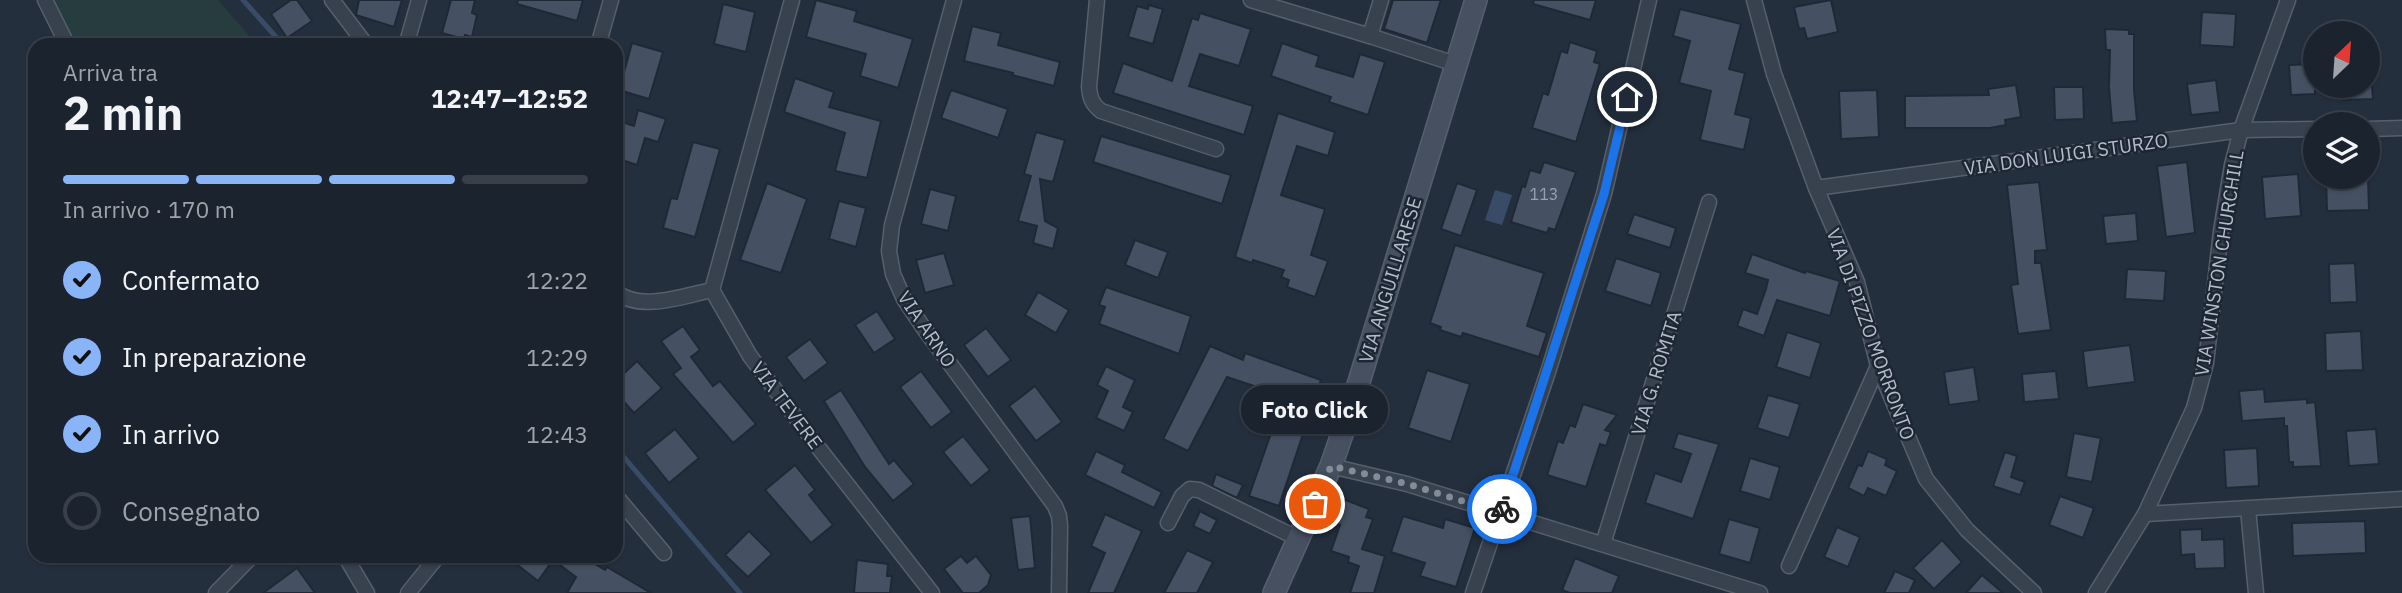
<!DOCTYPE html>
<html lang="it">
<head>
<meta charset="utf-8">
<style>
	body { margin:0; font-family:"IBM Plex Sans",sans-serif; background:#242b36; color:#f1f3f6; height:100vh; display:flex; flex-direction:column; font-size:26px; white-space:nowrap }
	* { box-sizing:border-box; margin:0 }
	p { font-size:23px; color:#a0a4aa }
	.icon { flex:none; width:38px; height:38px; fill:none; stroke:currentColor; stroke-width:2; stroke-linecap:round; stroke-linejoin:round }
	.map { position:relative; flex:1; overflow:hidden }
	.panel { position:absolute; left:28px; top:38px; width:595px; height:525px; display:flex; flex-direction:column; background:#1b232e; border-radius:21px; box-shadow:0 2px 5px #0004,0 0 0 2px #39404a }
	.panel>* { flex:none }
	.needle { width:46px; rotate:25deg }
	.buttons { position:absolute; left:2303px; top:21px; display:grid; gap:14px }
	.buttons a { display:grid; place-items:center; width:77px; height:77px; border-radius:50%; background:#1b232e; box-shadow:0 2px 5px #0004,0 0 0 2px #39404a; font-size:35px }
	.pin { position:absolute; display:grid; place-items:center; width:60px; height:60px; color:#fff; margin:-30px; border:4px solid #fff; border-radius:50%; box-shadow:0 2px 7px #0007 }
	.courier { position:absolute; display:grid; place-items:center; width:70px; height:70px; margin:-35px; border:5px solid #1a73e8; border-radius:50%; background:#fff; color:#222; box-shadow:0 2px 9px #0007 }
	.bubble { position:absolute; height:49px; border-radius:24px; background:#1b232e; box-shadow:0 2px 5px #0004,0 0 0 2px #39404a; font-size:23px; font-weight:700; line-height:49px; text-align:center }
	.headline em { font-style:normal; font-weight:700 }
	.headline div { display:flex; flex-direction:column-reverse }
	.headline { display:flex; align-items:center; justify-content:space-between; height:119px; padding:0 35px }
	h1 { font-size:46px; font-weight:700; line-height:52px }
	.bar { display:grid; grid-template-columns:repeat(4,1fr); gap:10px 7px; align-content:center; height:84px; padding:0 35px }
	.bar i { height:9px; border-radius:5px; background:#39404a }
	.bar .active { background:#8ab4f8 }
	.bar p { grid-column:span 4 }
	ol { padding:0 35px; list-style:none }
	li { display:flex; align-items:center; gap:21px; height:77px }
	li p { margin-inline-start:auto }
	li .icon { padding:7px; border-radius:50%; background:#8ab4f8; color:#111; stroke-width:4 }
	li:last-child { color:#a0a4aa }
	li i { width:38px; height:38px; border:4px solid #39404a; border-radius:50% }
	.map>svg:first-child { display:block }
	.green { fill:#263c3f }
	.water { fill:#394c67 }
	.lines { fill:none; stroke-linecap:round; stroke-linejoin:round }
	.stream { stroke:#394c67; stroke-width:5 }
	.building { fill:#455162; stroke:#1f2835; stroke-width:2 }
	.street-casing { stroke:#565f6c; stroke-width:17 }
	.secondary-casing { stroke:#565f6c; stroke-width:24 }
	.street { stroke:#38414e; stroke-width:14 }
	.secondary { stroke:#465061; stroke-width:21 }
	.done { stroke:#828b98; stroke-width:7; stroke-dasharray:0 12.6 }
	.route { stroke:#1a73e8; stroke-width:9 }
	.labels { text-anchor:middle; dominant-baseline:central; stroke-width:5; stroke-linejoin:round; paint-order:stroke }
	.number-label { font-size:16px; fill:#98a1af }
	.street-label { font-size:19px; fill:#b4bcc9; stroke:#1d2633 }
</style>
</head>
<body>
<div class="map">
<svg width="2402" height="593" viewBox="0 0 2402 593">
	<rect width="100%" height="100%" fill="#242f3e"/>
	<polygon class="green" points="49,0 218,0 257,45 69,45"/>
	<polygon class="water" points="1495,190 1512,195 1502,225 1485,220"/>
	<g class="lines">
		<g class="stream">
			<polyline points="243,0 284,46"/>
			<polyline points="616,448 740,593"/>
		</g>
	</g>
	<g class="building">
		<polygon points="291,0 297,0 312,21 287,38 271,14"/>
		<polygon points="359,0 402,0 394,27 356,15"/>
		<polygon points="451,0 475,0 472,13 477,15 472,37 465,35 464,39 442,33"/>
		<polygon points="518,0 583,0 577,21 517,4"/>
		<polygon points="816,0 857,11 854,21 913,39 898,88 860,76 866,54 806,37"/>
		<polygon points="1393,0 1441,0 1427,43 1384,29"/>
		<polygon points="1534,0 1596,0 1590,20 1533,4"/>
		<polygon points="1831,0 1838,32 1807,39 1804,28 1799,29 1794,7"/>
		<polygon points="723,4 755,12 746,52 714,44"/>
		<polygon points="1149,5 1163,9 1153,44 1128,37 1137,6 1148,9"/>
		<polygon points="1680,9 1741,24 1729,69 1745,73 1735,114 1751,118 1744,150 1700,140 1711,91 1679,83 1690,41 1673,36"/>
		<polygon points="2202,12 2236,14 2234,47 2200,45"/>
		<polygon points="1200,13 1251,29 1239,66 1200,54 1189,86 1253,106 1244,135 1113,93 1123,63 1172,81 1192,18 1198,20"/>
		<polygon points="972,26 1001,33 998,45 1060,62 1054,86 1012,75 1013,73 964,61"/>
		<polygon points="2105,29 2129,30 2129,34 2134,34 2134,90 2137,121 2112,123 2109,87 2110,50 2106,50"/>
		<polygon points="1570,42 1597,51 1594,62 1600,64 1576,142 1532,128 1543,93 1548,95 1561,51 1567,53"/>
		<polygon points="632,43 663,52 649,99 619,90"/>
		<polygon points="1282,43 1319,56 1316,66 1353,77 1360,54 1385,62 1368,115 1329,102 1331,97 1271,76"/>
		<polygon points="2315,64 2315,94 2291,95 2289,65"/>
		<polygon points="795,78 834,92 829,107 881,121 867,178 835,171 845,133 784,112"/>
		<polygon points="2216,80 2220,112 2191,115 2187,84"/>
		<polygon points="2016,85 2021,117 2005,120 2006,125 1990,128 1905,128 1905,96 1989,95 1988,89"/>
		<polygon points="2343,86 2372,86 2373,99 2343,100"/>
		<polygon points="2054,87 2083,87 2084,119 2055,120"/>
		<polygon points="951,90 1008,109 998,138 941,118"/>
		<polygon points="1877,90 1879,137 1841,139 1839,91"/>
		<polygon points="638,110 666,119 658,142 645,138 637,165 616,158 616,120 634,126"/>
		<polygon points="1278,113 1335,132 1328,156 1297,146 1281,195 1325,209 1311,255 1328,261 1315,297 1287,287 1289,280 1281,277 1284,270 1253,260 1252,263 1235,257"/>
		<polygon points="1036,132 1065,140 1053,182 1040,179 1045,221 1058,228 1053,249 1033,243 1037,226 1018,221 1031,176 1024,174"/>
		<polygon points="1101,136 1231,175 1222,204 1093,162"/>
		<polygon points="693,142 720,149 695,237 663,228 671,198 677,199"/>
		<polygon points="1544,162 1576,172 1555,230 1549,228 1547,233 1511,222 1522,186 1525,187 1530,170 1540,173"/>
		<polygon points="2187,162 2195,233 2166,237 2157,166"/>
		<polygon points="2298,174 2301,216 2265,219 2262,177"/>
		<polygon points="2326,177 2368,177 2369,210 2327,211"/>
		<polygon points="2039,182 2047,250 2035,251 2035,263 2041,263 2051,330 2018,334 2011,285 2018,284 2007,185"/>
		<polygon points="767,183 807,199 781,273 740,260"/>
		<polygon points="1457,183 1477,190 1461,236 1441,229"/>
		<polygon points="930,189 956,196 948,231 921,224"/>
		<polygon points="839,201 866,208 856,247 829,239"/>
		<polygon points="2136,213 2138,241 2106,244 2103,216"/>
		<polygon points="1634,214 1676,228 1670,248 1627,234"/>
		<polygon points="1135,240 1168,252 1158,278 1125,265"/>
		<polygon points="1455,245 1544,273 1527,326 1547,333 1539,357 1463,333 1461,337 1440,330 1441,327 1430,323"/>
		<polygon points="944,253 954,285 925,293 916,260"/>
		<polygon points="1752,254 1805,273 1806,271 1840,281 1830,316 1777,300 1764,336 1737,326 1743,309 1757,314 1766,289 1768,280 1745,273"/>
		<polygon points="1616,258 1661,273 1651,306 1605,291"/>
		<polygon points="2355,263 2357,302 2330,303 2329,264"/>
		<polygon points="2127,269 2166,271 2164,301 2125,299"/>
		<polygon points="1106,287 1191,316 1179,354 1099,324 1105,307 1099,305"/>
		<polygon points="1038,292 1069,310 1056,333 1025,315"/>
		<polygon points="877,311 895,339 874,353 855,325"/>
		<polygon points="683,326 700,350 691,357 713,386 720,381 756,424 733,443 673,374 681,368 661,341"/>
		<polygon points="986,328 1011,360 988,377 964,345"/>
		<polygon points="2361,331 2363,370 2326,371 2325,333"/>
		<polygon points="1787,332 1821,343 1810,378 1776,367"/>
		<polygon points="810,339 828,363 804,381 786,357"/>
		<polygon points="2130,345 2135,382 2087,388 2083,351"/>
		<polygon points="1210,346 1243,360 1245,353 1321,380 1279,506 1249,496 1284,396 1227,377 1188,451 1163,439"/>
		<polygon points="637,361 662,388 634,413 616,393 616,381"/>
		<polygon points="1106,366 1135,380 1123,407 1133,412 1124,431 1096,418 1108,391 1097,385"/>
		<polygon points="1974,367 1979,401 1949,405 1944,372"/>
		<polygon points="1427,370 1470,384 1451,442 1408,428"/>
		<polygon points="921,371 952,412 931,428 900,387"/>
		<polygon points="2056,371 2059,399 2024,402 2022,374"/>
		<polygon points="1035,386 1062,422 1036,441 1009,406"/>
		<polygon points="2264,389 2265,402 2307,399 2307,403 2315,402 2321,466 2293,467 2293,462 2289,462 2287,426 2284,426 2284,418 2242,421 2239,391"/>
		<polygon points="841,390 889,464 894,460 914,484 893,501 865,467 824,401"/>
		<polygon points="1768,395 1800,404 1789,438 1757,428"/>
		<polygon points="1583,404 1617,415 1605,430 1611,432 1606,446 1600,444 1586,487 1547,475 1558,441 1563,443 1570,425 1575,427"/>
		<polygon points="675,429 699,458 669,483 645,453"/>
		<polygon points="2376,429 2379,464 2349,466 2346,431"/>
		<polygon points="1678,433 1719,444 1693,519 1645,503 1655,473 1681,482 1691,454 1673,448"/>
		<polygon points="2074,433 2101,438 2092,482 2066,477"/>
		<polygon points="963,436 990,470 971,486 943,452"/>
		<polygon points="2257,448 2259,486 2226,488 2224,450"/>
		<polygon points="1096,451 1125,465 1122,472 1162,492 1154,508 1085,475"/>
		<polygon points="1868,451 1887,459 1885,465 1897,471 1886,496 1868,488 1864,496 1848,488 1858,465 1862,466"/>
		<polygon points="2005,452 2017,456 2011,477 2025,482 2020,495 1993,486"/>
		<polygon points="1750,458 1780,467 1770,500 1740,491"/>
		<polygon points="795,465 815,490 809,495 833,525 811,543 765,490"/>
		<polygon points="1216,474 1243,485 1237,498 1212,486"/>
		<polygon points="2060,496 2094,508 2083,538 2049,525"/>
		<polygon points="1343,499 1369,509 1366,517 1373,519 1362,549 1385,556 1374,593 1350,593 1359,566 1348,562 1349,557 1331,551 1340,525 1334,523"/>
		<polygon points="1200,511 1217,520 1210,534 1193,526"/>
		<polygon points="1105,514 1142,531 1114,593 1088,593 1105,553 1091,546"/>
		<polygon points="1030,516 1035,568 1018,570 1011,518"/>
		<polygon points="1403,516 1443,528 1445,519 1475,528 1456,587 1420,576 1425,563 1391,552"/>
		<polygon points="1729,519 1760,528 1750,563 1719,554"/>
		<polygon points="2365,521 2366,553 2293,556 2292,523"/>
		<polygon points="1837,527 1860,537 1848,567 1824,557"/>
		<polygon points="2202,529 2202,540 2224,539 2225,568 2195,569 2194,554 2181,555 2180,530"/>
		<polygon points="749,531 772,554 748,577 725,555"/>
		<polygon points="1942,540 1962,562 1934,589 1913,568"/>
		<polygon points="1187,550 1213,562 1197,593 1164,593"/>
		<polygon points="506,556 582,556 605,570 607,567 651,593 567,593 576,577 553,560 538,581"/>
		<polygon points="961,556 967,563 976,556 991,575 988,585 979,593 963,593 944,569"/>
		<polygon points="1575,558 1619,576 1612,593 1570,593 1562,590"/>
		<polygon points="857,560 888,564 887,576 892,576 890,593 854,593"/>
		<polygon points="297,568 315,593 263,593"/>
		<polygon points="1895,571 1915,580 1909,593 1884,593"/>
		<polygon points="1982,575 2003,593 1966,593"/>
	</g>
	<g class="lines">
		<defs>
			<g id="street">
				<polyline points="45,0 68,46"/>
				<polyline points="332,0 367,46"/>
				<polyline points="954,0 892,225 889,251 893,274 904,299 925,330 1055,506 1059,516 1060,526 1059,593"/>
				<path d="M 1097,0 L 1089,87 C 1090,98 1092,104 1101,111 L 1216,149"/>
				<polyline points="1251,0 1370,36 1381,0"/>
				<polyline points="1754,0 1774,74 1816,188 1857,282 1878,366 1926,479 1967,530 2034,593"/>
				<polyline points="1370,36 1455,64"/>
				<polyline points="406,46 419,0"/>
				<polyline points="598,46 611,0"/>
				<polyline points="2368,129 2402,128"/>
				<polyline points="1816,188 2241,130 2315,129"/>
				<polyline points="712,290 750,356 814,442 932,593"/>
				<polyline points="712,290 792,0"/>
				<path d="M 616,292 C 641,312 683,296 712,290"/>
				<polyline points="1331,466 1407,484 1760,593"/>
				<polyline points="616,496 664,553"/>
				<polyline points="2248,509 2256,593"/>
				<polyline points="2145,514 2402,499"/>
				<polyline points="1168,523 1182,496 1190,489 1199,490 1299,539"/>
				<polyline points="1603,544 1709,202"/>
				<polyline points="345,556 367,593"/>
				<polyline points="1789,566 1878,366"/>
				<polyline points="216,593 252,556"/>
				<polyline points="408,593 438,556"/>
				<polyline points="1473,593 1548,372 1604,194 1649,0"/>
				<polyline points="2096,593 2145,514 2194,408 2206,363 2221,231 2232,165 2241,130 2288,0"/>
			</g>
			<polyline id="secondary" points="1274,593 1331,466 1351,408 1476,0"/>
		</defs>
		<use href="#street" class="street-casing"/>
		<use href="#secondary" class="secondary-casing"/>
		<use href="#street" class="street"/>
		<use href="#secondary" class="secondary"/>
	</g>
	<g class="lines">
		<polyline class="done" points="1315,504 1331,466 1408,484 1501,513 1502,509"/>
		<polyline class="route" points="1502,509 1604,194 1627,97"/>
	</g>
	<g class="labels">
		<g class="number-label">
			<text x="1544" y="194">113</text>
		</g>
		<g class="street-label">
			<text transform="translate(2066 154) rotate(-8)">VIA DON LUIGI STURZO</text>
			<text transform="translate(2219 263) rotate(-81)">VIA WINSTON CHURCHILL</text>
			<text transform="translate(1390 280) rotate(-73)">VIA ANGUILLARESE</text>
			<text transform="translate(927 329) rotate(56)">VIA ARNO</text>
			<text transform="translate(1871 334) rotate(70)">VIA DI PIZZO MORRONTO</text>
			<text transform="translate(1656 373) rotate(-73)">VIA G. ROMITA</text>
			<text transform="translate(787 405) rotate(53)">VIA TEVERE</text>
		</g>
	</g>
</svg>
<div class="buttons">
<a><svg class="needle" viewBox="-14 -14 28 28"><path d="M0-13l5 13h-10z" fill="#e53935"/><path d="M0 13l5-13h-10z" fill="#a0a4aa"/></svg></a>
<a><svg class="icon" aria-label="layers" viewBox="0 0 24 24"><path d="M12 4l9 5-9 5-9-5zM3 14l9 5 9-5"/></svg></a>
</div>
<div class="pin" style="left:1315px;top:504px;background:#ea580c"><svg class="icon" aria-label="bag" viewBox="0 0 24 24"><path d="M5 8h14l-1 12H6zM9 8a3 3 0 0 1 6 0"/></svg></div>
<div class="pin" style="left:1627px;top:97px;background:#1f2937"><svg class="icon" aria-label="home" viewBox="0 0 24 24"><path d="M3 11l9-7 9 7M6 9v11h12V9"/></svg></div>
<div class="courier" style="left:1502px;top:509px"><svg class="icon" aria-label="bike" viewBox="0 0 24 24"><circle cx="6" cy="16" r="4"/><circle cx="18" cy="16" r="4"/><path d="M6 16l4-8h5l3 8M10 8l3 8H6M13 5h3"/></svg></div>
<div class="bubble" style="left:1241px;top:385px;width:147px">Foto Click</div>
<section class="panel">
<div class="headline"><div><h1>2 min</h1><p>Arriva tra</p></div><em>12:47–12:52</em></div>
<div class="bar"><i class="active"></i><i class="active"></i><i class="active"></i><i></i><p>In arrivo · 170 m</p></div>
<ol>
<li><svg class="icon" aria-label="check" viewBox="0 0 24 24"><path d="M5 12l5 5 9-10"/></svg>Confermato<p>12:22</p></li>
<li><svg class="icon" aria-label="check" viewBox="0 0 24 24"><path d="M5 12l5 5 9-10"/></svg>In preparazione<p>12:29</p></li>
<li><svg class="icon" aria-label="check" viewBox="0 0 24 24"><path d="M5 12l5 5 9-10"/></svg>In arrivo<p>12:43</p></li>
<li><i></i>Consegnato</li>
</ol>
</section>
</div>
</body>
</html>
